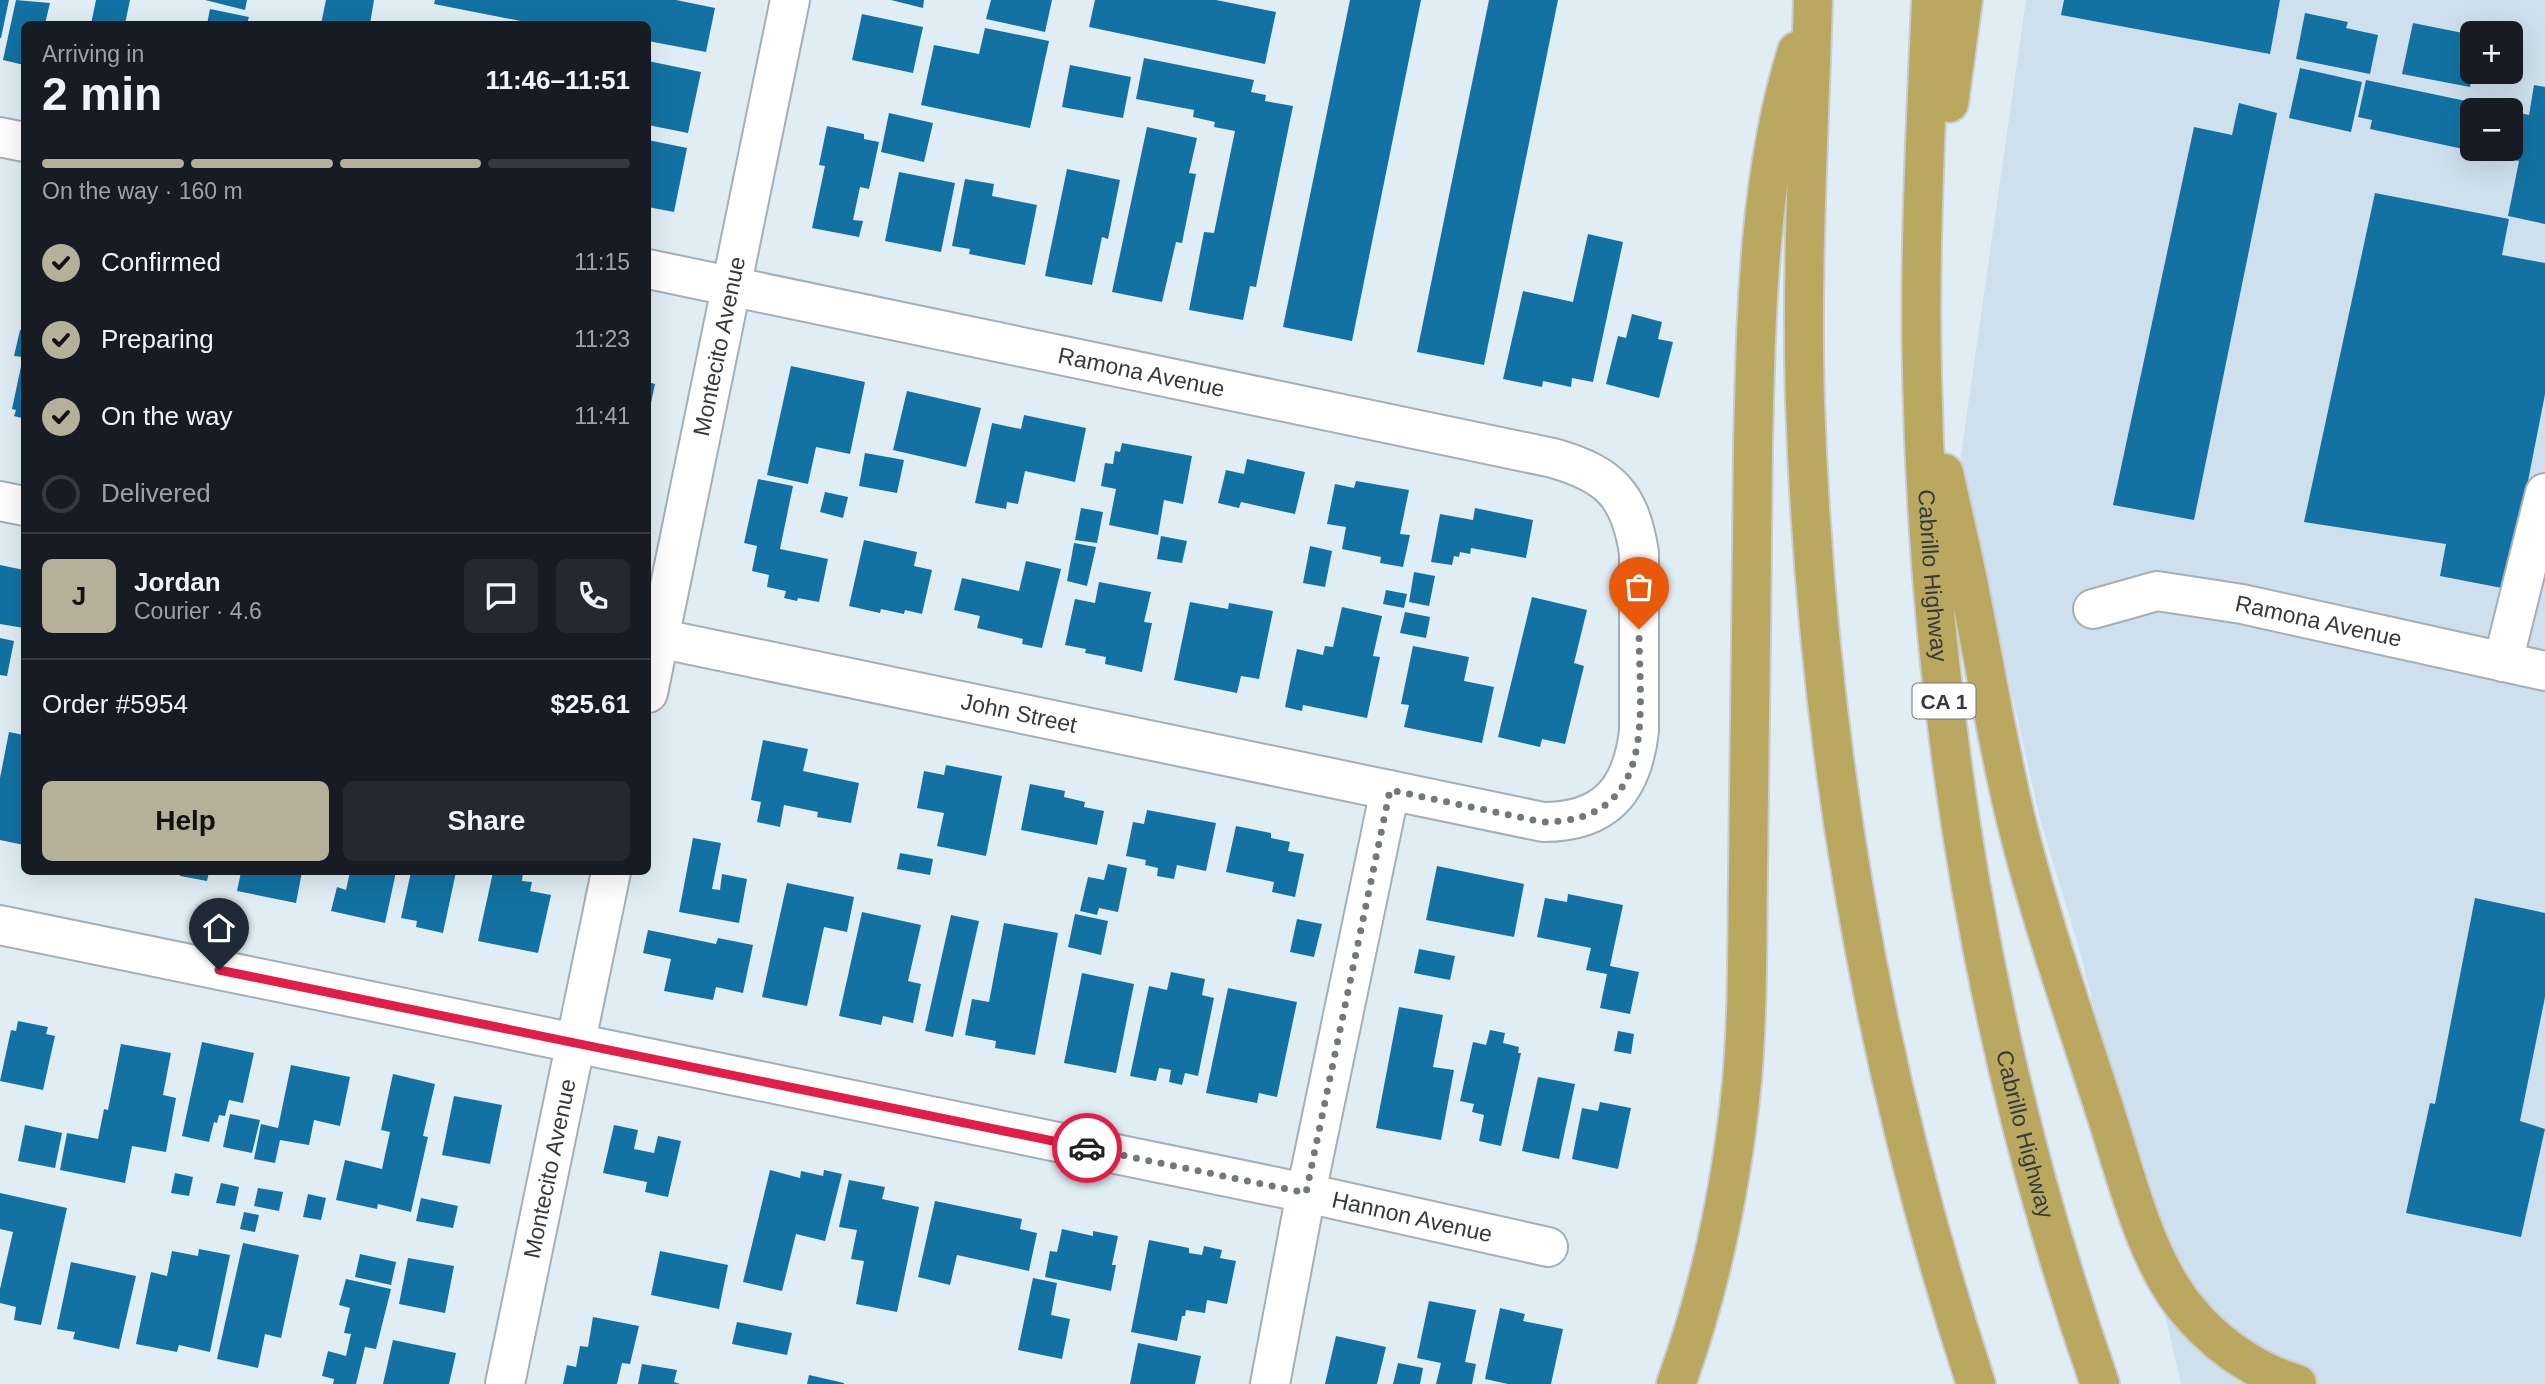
<!DOCTYPE html>
<html lang="en">
<head>
<meta charset="utf-8">
<style>
	body { margin:0; font-family:Helvetica,sans-serif; background:#242831; color:#f1f3f6; height:100vh; display:flex; flex-direction:column; font-size:26px; white-space:nowrap }
	* { box-sizing:border-box; margin:0 }
	p { font-size:23px; color:#9ea1a6 }
	.icon { flex:none; width:38px; height:38px; fill:none; stroke:currentColor; stroke-width:2; stroke-linecap:round; stroke-linejoin:round }
	.map { position:relative; flex:1; overflow:hidden }
	.sheet { position:absolute; left:21px; top:21px; width:630px; height:854px; display:flex; flex-direction:column; background:#171b24; border-radius:10px; box-shadow:0 7px 28px #0002 }
	.sheet>* { flex:none }
	.fabs { position:absolute; left:2460px; top:21px; display:grid; gap:14px }
	.fabs a { display:grid; place-items:center; width:63px; height:63px; border-radius:10px; background:#171b24; box-shadow:0 7px 28px #0002; font-size:35px }
	.pin { position:absolute; display:grid; place-items:center; width:60px; height:60px; color:#fff; margin:-72px -30px; border-radius:50% 50% 50% 0; rotate:-45deg; box-shadow:0 0 7px #0007 }
	.pin .icon { rotate:45deg }
	.courier { position:absolute; display:grid; place-items:center; width:70px; height:70px; margin:-35px; border:5px solid #e11d48; border-radius:50%; background:#fff; color:#222; box-shadow:0 2px 9px #0007 }
	.headline em { font-style:normal; font-weight:800 }
	.headline div { display:flex; flex-direction:column-reverse }
	.headline { display:flex; align-items:center; justify-content:space-between; height:119px; padding:0 21px }
	h1 { font-size:46px; font-weight:800; line-height:52px }
	.bar { display:grid; grid-template-columns:repeat(4,1fr); gap:10px 7px; align-content:center; height:84px; padding:0 21px }
	.bar i { height:9px; border-radius:5px; background:#363941 }
	.bar .current { background:#b4b09a }
	.bar p { grid-column:span 4 }
	.line { display:flex; align-items:center; gap:18px; padding:0 21px; border-top:2px solid #363941 }
	.line div { flex:1 }
	.round { display:grid; place-items:center; flex:none; width:74px; height:74px; border-radius:10px; background:#242831 }
	ol { padding:0 21px; list-style:none }
	li { display:flex; align-items:center; gap:21px; height:77px }
	li p { margin-inline-start:auto }
	li .icon { padding:7px; border-radius:50%; background:#b4b09a; color:#111; stroke-width:4 }
	li:last-child { color:#9ea1a6 }
	li i { width:38px; height:38px; border:4px solid #363941; border-radius:50% }
	.button { display:flex; gap:14px; margin-top:auto; padding:14px 21px }
	.button a { flex:1; height:80px; border-radius:10px; background:#b4b09a; color:#111; font-size:28px; font-weight:800; line-height:80px; text-align:center }
	.button a+a { background:#242831; color:#f1f3f6 }
	.map>svg:first-child { display:block }
	.built { fill:#cee0ed; fill-rule:evenodd }
	.building { fill:#1372a3 }
	.lines { fill:none; stroke-linecap:round; stroke-linejoin:round }
	.minor-casing { stroke:#a4afb7; stroke-width:42 }
	.highway-casing { stroke:#cacccd; stroke-width:42 }
	.minor { stroke:#fff; stroke-width:38 }
	.highway { stroke:#baa861; stroke-width:38 }
	.done { stroke:#71797d; stroke-width:7; stroke-dasharray:0 12.6 }
	.route { stroke:#e11d48; stroke-width:9 }
	.labels { text-anchor:middle; dominant-baseline:central; stroke-width:7; stroke-linejoin:round; paint-order:stroke }
	.shield { fill:#fff; stroke:#727577; stroke-width:2 }
	.shield-label { font-size:21px; font-weight:bold; fill:#353a3d }
	.street-label { font-size:23px; fill:#353a3d; stroke:#fff }
</style>
</head>
<body>
<div class="map">
<svg width="2545" height="1384" viewBox="0 0 2545 1384">
	<rect width="100%" height="100%" fill="#e1edf5"/>
	<path class="built" d="M 2026,0 L 2545,0 L 2545,1384 L 2181,1384 L 2083,962 L 2040,819 L 1960,462 ZM 2473,33 L 2511,33 L 2511,72 L 2473,72 ZM 2473,110 L 2511,110 L 2511,149 L 2473,149 Z"/>
	<g class="building">
		<polygon points="0,0 9,0 1,38 0,38"/>
		<polygon points="16,0 50,3 45,24 24,24 24,65 3,60"/>
		<polygon points="96,0 130,0 125,24 91,24"/>
		<polygon points="205,0 247,0 245,10"/>
		<polygon points="326,0 374,0 370,24 321,24"/>
		<polygon points="435,0 676,0 715,8 706,52 648,41 648,24 565,24 547,21 547,24 536,24 434,4"/>
		<polygon points="891,0 924,0 923,8"/>
		<polygon points="991,0 1052,0 1045,32 986,19"/>
		<polygon points="1095,0 1216,0 1276,12 1265,64 1089,27"/>
		<polygon points="1350,0 1421,0 1352,341 1283,327"/>
		<polygon points="1489,0 1558,0 1484,365 1417,352"/>
		<polygon points="2064,0 2280,0 2270,54 2061,15"/>
		<polygon points="210,9 249,17 247,24 207,24"/>
		<polygon points="2305,13 2348,22 2346,28 2378,35 2370,74 2296,59"/>
		<polygon points="862,14 923,27 913,73 852,60"/>
		<polygon points="2413,23 2473,35 2473,72 2470,87 2402,74"/>
		<polygon points="985,28 1049,41 1030,128 921,105 934,45 979,54"/>
		<polygon points="1144,58 1254,80 1251,92 1266,95 1265,101 1293,106 1256,287 1250,286 1243,320 1189,310 1204,232 1214,233 1235,131 1214,127 1215,122 1193,117 1194,110 1136,99"/>
		<polygon points="648,61 701,72 688,133 648,125"/>
		<polygon points="1070,65 1131,77 1123,118 1062,107"/>
		<polygon points="2300,68 2362,82 2351,132 2289,118"/>
		<polygon points="2366,80 2504,109 2473,110 2473,149 2511,149 2511,111 2529,115 2534,85 2545,87 2545,224 2508,216 2519,161 2370,129 2372,120 2358,117"/>
		<polygon points="2239,103 2277,113 2194,520 2113,505 2194,127 2232,135"/>
		<polygon points="889,113 933,123 924,162 881,152"/>
		<polygon points="827,126 864,134 864,139 879,142 869,189 860,187 853,220 863,221 859,237 812,228 825,166 819,165"/>
		<polygon points="1147,127 1197,138 1189,173 1196,174 1182,243 1176,242 1162,302 1112,292"/>
		<polygon points="648,140 687,148 674,212 648,207"/>
		<polygon points="1067,169 1120,180 1108,239 1102,237 1092,285 1045,276"/>
		<polygon points="899,172 955,183 941,252 885,241"/>
		<polygon points="965,179 994,184 992,196 1037,205 1025,265 969,254 970,249 952,246"/>
		<polygon points="2375,193 2509,219 2502,255 2545,263 2545,394 2507,589 2440,576 2446,544 2304,522"/>
		<polygon points="1588,234 1623,242 1593,382 1572,378 1571,387 1543,381 1542,387 1503,379 1523,291 1573,302"/>
		<polygon points="1632,314 1662,322 1658,339 1673,342 1659,398 1606,384 1618,336 1626,338"/>
		<polygon points="20,330 24,331 24,429 22,429 22,418 14,416 16,410 12,409 23,357 14,356"/>
		<polygon points="791,366 865,382 850,454 816,447 808,484 767,475"/>
		<polygon points="648,382 655,384 649,412 648,412"/>
		<polygon points="907,391 981,408 966,467 893,450"/>
		<polygon points="1024,415 1086,428 1075,482 1025,471 1018,504 1007,502 1006,509 975,503 992,423 1021,429"/>
		<polygon points="1122,443 1192,456 1183,504 1164,500 1158,535 1109,525 1116,489 1101,486 1105,463 1113,464 1115,451 1120,452"/>
		<polygon points="865,453 904,460 897,493 859,486"/>
		<polygon points="1247,459 1305,472 1295,514 1241,502 1239,508 1218,503 1226,470 1244,474"/>
		<polygon points="758,479 793,486 780,549 828,559 819,602 798,598 797,601 784,598 786,591 767,587 769,575 752,571 757,546 744,543"/>
		<polygon points="1356,481 1409,490 1400,534 1410,535 1403,567 1380,563 1381,557 1342,549 1346,527 1327,524 1335,484 1354,488"/>
		<polygon points="825,492 848,497 843,518 820,512"/>
		<polygon points="1081,508 1103,512 1097,543 1075,540"/>
		<polygon points="1475,508 1533,520 1526,558 1471,548 1470,554 1460,552 1459,557 1454,556 1452,565 1431,562 1440,514 1473,520"/>
		<polygon points="1161,536 1187,541 1182,563 1157,559"/>
		<polygon points="864,540 917,552 914,566 932,570 922,614 905,610 904,614 881,609 880,613 849,606"/>
		<polygon points="1074,543 1096,547 1087,586 1067,581"/>
		<polygon points="1310,546 1332,551 1325,587 1303,583"/>
		<polygon points="1026,561 1061,569 1042,648 1022,644 1023,639 977,628 980,616 954,610 962,578 1019,591"/>
		<polygon points="0,565 24,570 24,628 0,624"/>
		<polygon points="1414,572 1435,576 1429,606 1409,602"/>
		<polygon points="1099,582 1151,592 1144,622 1152,623 1142,672 1105,664 1106,657 1085,653 1086,649 1065,645 1075,599 1095,603"/>
		<polygon points="1386,590 1407,594 1404,608 1383,604"/>
		<polygon points="1532,597 1587,610 1574,663 1584,666 1565,744 1542,739 1540,747 1498,737"/>
		<polygon points="1190,602 1228,609 1229,603 1273,611 1259,679 1241,676 1237,693 1174,680"/>
		<polygon points="1342,607 1382,616 1373,656 1380,657 1367,718 1303,705 1302,711 1285,707 1297,649 1323,655 1325,646 1333,647"/>
		<polygon points="1405,612 1430,617 1426,638 1400,633"/>
		<polygon points="0,638 14,641 7,676 0,675"/>
		<polygon points="1413,646 1469,657 1464,681 1494,687 1482,743 1404,727 1409,705 1401,704"/>
		<polygon points="9,732 24,735 24,845 0,840 0,778"/>
		<polygon points="763,740 808,749 803,771 859,783 851,823 817,817 818,812 784,805 780,827 757,822 761,802 751,800"/>
		<polygon points="946,765 1002,776 986,856 937,846 944,813 917,808 924,771 944,775"/>
		<polygon points="1030,784 1065,791 1064,797 1085,802 1084,807 1104,811 1097,845 1021,830"/>
		<polygon points="1147,810 1216,823 1206,871 1177,865 1174,879 1157,876 1158,868 1145,865 1146,860 1126,856 1133,822 1144,824"/>
		<polygon points="1236,826 1271,833 1271,838 1290,842 1288,851 1304,854 1295,897 1272,892 1274,882 1226,872"/>
		<polygon points="693,838 721,843 712,889 720,890 722,874 747,879 739,923 679,912"/>
		<polygon points="900,853 933,859 930,875 897,869"/>
		<polygon points="1108,864 1127,868 1118,912 1099,908 1097,915 1080,911 1088,877 1104,880"/>
		<polygon points="1437,866 1524,884 1514,937 1426,920"/>
		<polygon points="180,872 209,872 207,881 180,876"/>
		<polygon points="241,872 302,872 296,903 237,891"/>
		<polygon points="350,872 396,872 385,923 331,911 337,887 346,890"/>
		<polygon points="411,872 456,872 443,933 416,927 417,921 401,918"/>
		<polygon points="493,872 523,872 522,881 532,882 530,891 551,895 538,953 478,941"/>
		<polygon points="787,883 854,897 847,932 824,927 807,1006 762,997"/>
		<polygon points="1568,894 1623,905 1610,966 1639,972 1630,1014 1600,1008 1607,974 1586,970 1591,948 1537,937 1545,898 1567,902"/>
		<polygon points="2475,898 2545,913 2545,997 2520,1121 2545,1129 2521,1237 2406,1213 2430,1103 2435,1104"/>
		<polygon points="862,912 921,925 908,981 921,984 913,1023 883,1016 881,1025 839,1016"/>
		<polygon points="1075,914 1108,921 1101,955 1068,947"/>
		<polygon points="951,915 979,921 953,1037 925,1031"/>
		<polygon points="1297,919 1322,924 1314,957 1290,952"/>
		<polygon points="1004,923 1058,933 1035,1055 995,1048 996,1041 965,1035 972,999 989,1002"/>
		<polygon points="648,930 716,944 718,938 753,945 743,993 716,987 713,1000 664,991 671,959 643,953"/>
		<polygon points="1419,949 1455,956 1450,980 1414,973"/>
		<polygon points="1171,972 1205,979 1202,995 1214,998 1198,1076 1185,1073 1182,1085 1169,1082 1171,1070 1159,1068 1156,1081 1130,1076 1149,986 1167,990"/>
		<polygon points="1082,973 1134,984 1116,1073 1064,1063"/>
		<polygon points="1228,988 1297,1002 1277,1097 1259,1093 1257,1103 1206,1093"/>
		<polygon points="1399,1007 1443,1015 1433,1067 1454,1070 1441,1140 1376,1128"/>
		<polygon points="18,1021 48,1027 46,1034 55,1036 43,1090 0,1081 11,1030 16,1031"/>
		<polygon points="1490,1030 1505,1033 1503,1043 1519,1047 1518,1053 1521,1053 1501,1146 1479,1141 1484,1115 1472,1112 1474,1104 1460,1101 1473,1042 1486,1045"/>
		<polygon points="1618,1031 1634,1034 1631,1054 1614,1051"/>
		<polygon points="202,1042 254,1053 243,1103 229,1100 225,1116 219,1115 217,1123 214,1122 209,1142 182,1136"/>
		<polygon points="121,1044 171,1053 163,1095 176,1098 166,1152 132,1146 125,1183 60,1170 67,1133 98,1139 104,1109 108,1110"/>
		<polygon points="291,1065 350,1077 340,1126 314,1120 309,1145 280,1140 275,1163 254,1159 261,1124 278,1128"/>
		<polygon points="393,1074 435,1084 423,1136 428,1137 411,1212 378,1204 377,1209 336,1200 345,1160 382,1169 390,1132 381,1130"/>
		<polygon points="1538,1077 1575,1084 1559,1159 1522,1151"/>
		<polygon points="454,1096 502,1105 490,1164 442,1155"/>
		<polygon points="1600,1102 1631,1108 1618,1169 1572,1159 1582,1108 1598,1111"/>
		<polygon points="230,1114 260,1120 252,1153 223,1147"/>
		<polygon points="25,1125 62,1133 55,1168 18,1161"/>
		<polygon points="614,1125 638,1130 634,1149 654,1153 658,1136 681,1141 668,1197 645,1192 647,1182 603,1173"/>
		<polygon points="770,1170 800,1178 801,1171 823,1176 824,1170 842,1174 825,1241 796,1234 782,1291 743,1282"/>
		<polygon points="175,1173 193,1177 189,1196 171,1193"/>
		<polygon points="849,1180 885,1187 882,1199 919,1207 897,1312 856,1304 864,1261 851,1259 857,1230 839,1227"/>
		<polygon points="221,1183 239,1187 235,1206 216,1203"/>
		<polygon points="258,1188 283,1192 279,1211 254,1206"/>
		<polygon points="0,1193 67,1208 41,1325 14,1320 16,1307 0,1303 0,1289 13,1232 0,1229"/>
		<polygon points="308,1194 326,1198 321,1220 303,1217"/>
		<polygon points="421,1198 458,1206 453,1228 416,1221"/>
		<polygon points="935,1201 1022,1219 1020,1229 1037,1233 1029,1271 957,1255 950,1285 918,1277"/>
		<polygon points="244,1212 259,1215 255,1232 240,1229"/>
		<polygon points="1062,1229 1093,1236 1093,1231 1118,1236 1112,1265 1116,1265 1111,1291 1045,1277 1050,1251 1057,1252"/>
		<polygon points="1149,1240 1189,1248 1189,1253 1202,1255 1204,1246 1222,1250 1220,1258 1236,1261 1227,1304 1207,1300 1205,1313 1186,1310 1185,1316 1182,1316 1177,1341 1131,1332"/>
		<polygon points="243,1243 299,1255 281,1338 265,1334 258,1368 217,1359"/>
		<polygon points="199,1249 230,1255 210,1352 179,1345 177,1352 136,1344 151,1272 167,1276 172,1251 198,1256"/>
		<polygon points="660,1251 728,1265 719,1309 651,1295"/>
		<polygon points="360,1254 396,1262 391,1285 355,1277"/>
		<polygon points="408,1258 454,1266 445,1313 399,1304"/>
		<polygon points="71,1262 136,1276 119,1349 73,1339 75,1332 57,1329"/>
		<polygon points="1033,1278 1057,1283 1051,1315 1070,1319 1062,1359 1018,1350"/>
		<polygon points="346,1279 391,1289 376,1349 365,1347 356,1384 333,1384 334,1379 322,1376 328,1351 346,1356 351,1334 344,1333 350,1308 339,1305"/>
		<polygon points="1429,1301 1476,1310 1465,1362 1476,1364 1472,1384 1436,1384 1441,1363 1417,1358"/>
		<polygon points="1500,1308 1525,1314 1523,1321 1563,1329 1551,1384 1508,1384 1485,1379"/>
		<polygon points="593,1317 639,1326 630,1364 622,1363 617,1384 563,1384 567,1365 576,1367 580,1346 588,1347"/>
		<polygon points="737,1322 792,1333 787,1355 732,1344"/>
		<polygon points="1336,1336 1386,1347 1377,1384 1325,1384"/>
		<polygon points="393,1340 456,1353 449,1384 383,1384"/>
		<polygon points="1138,1343 1201,1356 1195,1384 1130,1384"/>
		<polygon points="1398,1363 1423,1368 1420,1384 1393,1384"/>
		<polygon points="642,1364 677,1370 674,1382 680,1384 638,1384"/>
		<polygon points="809,1375 844,1383 844,1384 807,1384"/>
	</g>
	<g class="lines">
		<defs>
			<g id="minor">
				<polyline points="0,137 24,142"/>
				<path id="s1" d="M 648,269 L 1553,458 C 1609,474 1630,494 1639,553 L 1639,731 C 1632,790 1606,822 1543,822 L 648,636"/>
				<polyline points="0,501 24,506"/>
				<path id="s2" d="M 2093,609 L 2157,591 L 2242,604 L 2545,671"/>
				<polyline points="2503,662 2545,493"/>
				<path id="s3" d="M 648,693 L 790,0"/>
				<path id="s4" d="M 0,925 L 1306,1193 L 1548,1247"/>
				<path id="s5" d="M 505,1384 L 611,872"/>
				<polyline points="1270,1384 1306,1193 1390,790"/>
			</g>
			<g id="highway">
				<path d="M 1813,0 C 1809,134 1801,268 1805,402 C 1816,736 1872,1066 1976,1384"/>
				<path id="s6" d="M 1931,0 C 1926,124 1919,249 1922,374 C 1929,717 1986,1060 2100,1384"/>
				<polyline points="1949,103 1963,0"/>
				<path d="M 1944,473 C 1953,514 1963,555 1971,597 C 1986,671 1998,746 2016,820 C 2040,917 2073,1012 2104,1108 C 2124,1168 2143,1252 2182,1303 C 2211,1341 2251,1370 2297,1384"/>
				<path d="M 1676,1384 C 1711,1287 1732,1183 1742,1081 C 1748,1012 1747,941 1748,872 C 1751,730 1751,588 1753,446 C 1756,317 1758,175 1797,51"/>
			</g>
		</defs>
		<use href="#minor" class="minor-casing"/>
		<use href="#highway" class="highway-casing"/>
		<use href="#minor" class="minor"/>
		<use href="#highway" class="highway"/>
	</g>
	<g class="lines">
		<path class="done" d="M 1087,1148 L 1306,1193 L 1390,790 L 1543,822 C 1660,822 1639,711 1639,629"/>
		<polyline class="route" points="219,970 1087,1148"/>
	</g>
	<g class="labels">
		<rect class="shield" x="1912.5" y="683.5" width="63" height="35" rx="5"/>
		<g class="shield-label">
			<text x="1944" y="701">CA 1</text>
		</g>
		<g class="street-label">
			<text stroke="none"><textPath href="#s3" startOffset="354">Montecito Avenue</textPath></text>
			<text stroke="none"><textPath href="#s1" startOffset="504">Ramona Avenue</textPath></text>
			<text stroke="none"><textPath href="#s6" startOffset="576">Cabrillo Highway</textPath></text>
			<text stroke="none"><textPath href="#s2" startOffset="231">Ramona Avenue</textPath></text>
			<text transform="translate(1019 713) rotate(12)">John Street</text>
			<text stroke="none"><textPath href="#s6" startOffset="1143">Cabrillo Highway</textPath></text>
			<text stroke="none"><textPath href="#s5" startOffset="220">Montecito Avenue</textPath></text>
			<text stroke="none"><textPath href="#s4" startOffset="1442">Hannon Avenue</textPath></text>
		</g>
	</g>
</svg>
<div class="fabs">
<a>+</a>
<a>−</a>
</div>
<div class="pin" style="left:1639px;top:629px;background:#ea580c"><svg class="icon" aria-label="bag" viewBox="0 0 24 24"><path d="M5 8h14l-1 12H6zM9 8a3 3 0 0 1 6 0"/></svg></div>
<div class="pin" style="left:219px;top:970px;background:#1f2937"><svg class="icon" aria-label="home" viewBox="0 0 24 24"><path d="M3 11l9-7 9 7M6 9v11h12V9"/></svg></div>
<div class="courier" style="left:1087px;top:1148px"><svg class="icon" aria-label="car" viewBox="0 0 24 24"><path d="M5 17H2v-5l4-1 3-4h7l3 4 3 1v5h-3M9 17h6M6 11h13"/><circle cx="7" cy="17" r="2"/><circle cx="17" cy="17" r="2"/></svg></div>
<section class="sheet">
<div class="headline"><div><h1>2 min</h1><p>Arriving in</p></div><em>11:46–11:51</em></div>
<div class="bar"><i class="current"></i><i class="current"></i><i class="current"></i><i></i><p>On the way · 160 m</p></div>
<ol>
<li><svg class="icon" aria-label="check" viewBox="0 0 24 24"><path d="M5 12l5 5 9-10"/></svg>Confirmed<p>11:15</p></li>
<li><svg class="icon" aria-label="check" viewBox="0 0 24 24"><path d="M5 12l5 5 9-10"/></svg>Preparing<p>11:23</p></li>
<li><svg class="icon" aria-label="check" viewBox="0 0 24 24"><path d="M5 12l5 5 9-10"/></svg>On the way<p>11:41</p></li>
<li><i></i>Delivered</li>
</ol>
<div class="line" style="height:126px"><b class="round" style="background:#b4b09a;color:#111">J</b><div><b>Jordan</b><p>Courier · 4.6</p></div><a class="round"><svg class="icon" aria-label="chat" viewBox="0 0 24 24"><path d="M4 5h16v11H9l-5 4z"/></svg></a><a class="round"><svg class="icon" aria-label="phone" viewBox="0 0 24 24"><path d="M5 4h4l2 5-3 2q2 4 5 5l2-3 5 2v4C11 20 4 13 5 4z"/></svg></a></div>
<div class="line" style="height:91px"><div>Order #5954</div><b>$25.61</b></div>
<div class="button"><a>Help</a><a>Share</a></div>
</section>
</div>
</body>
</html>
